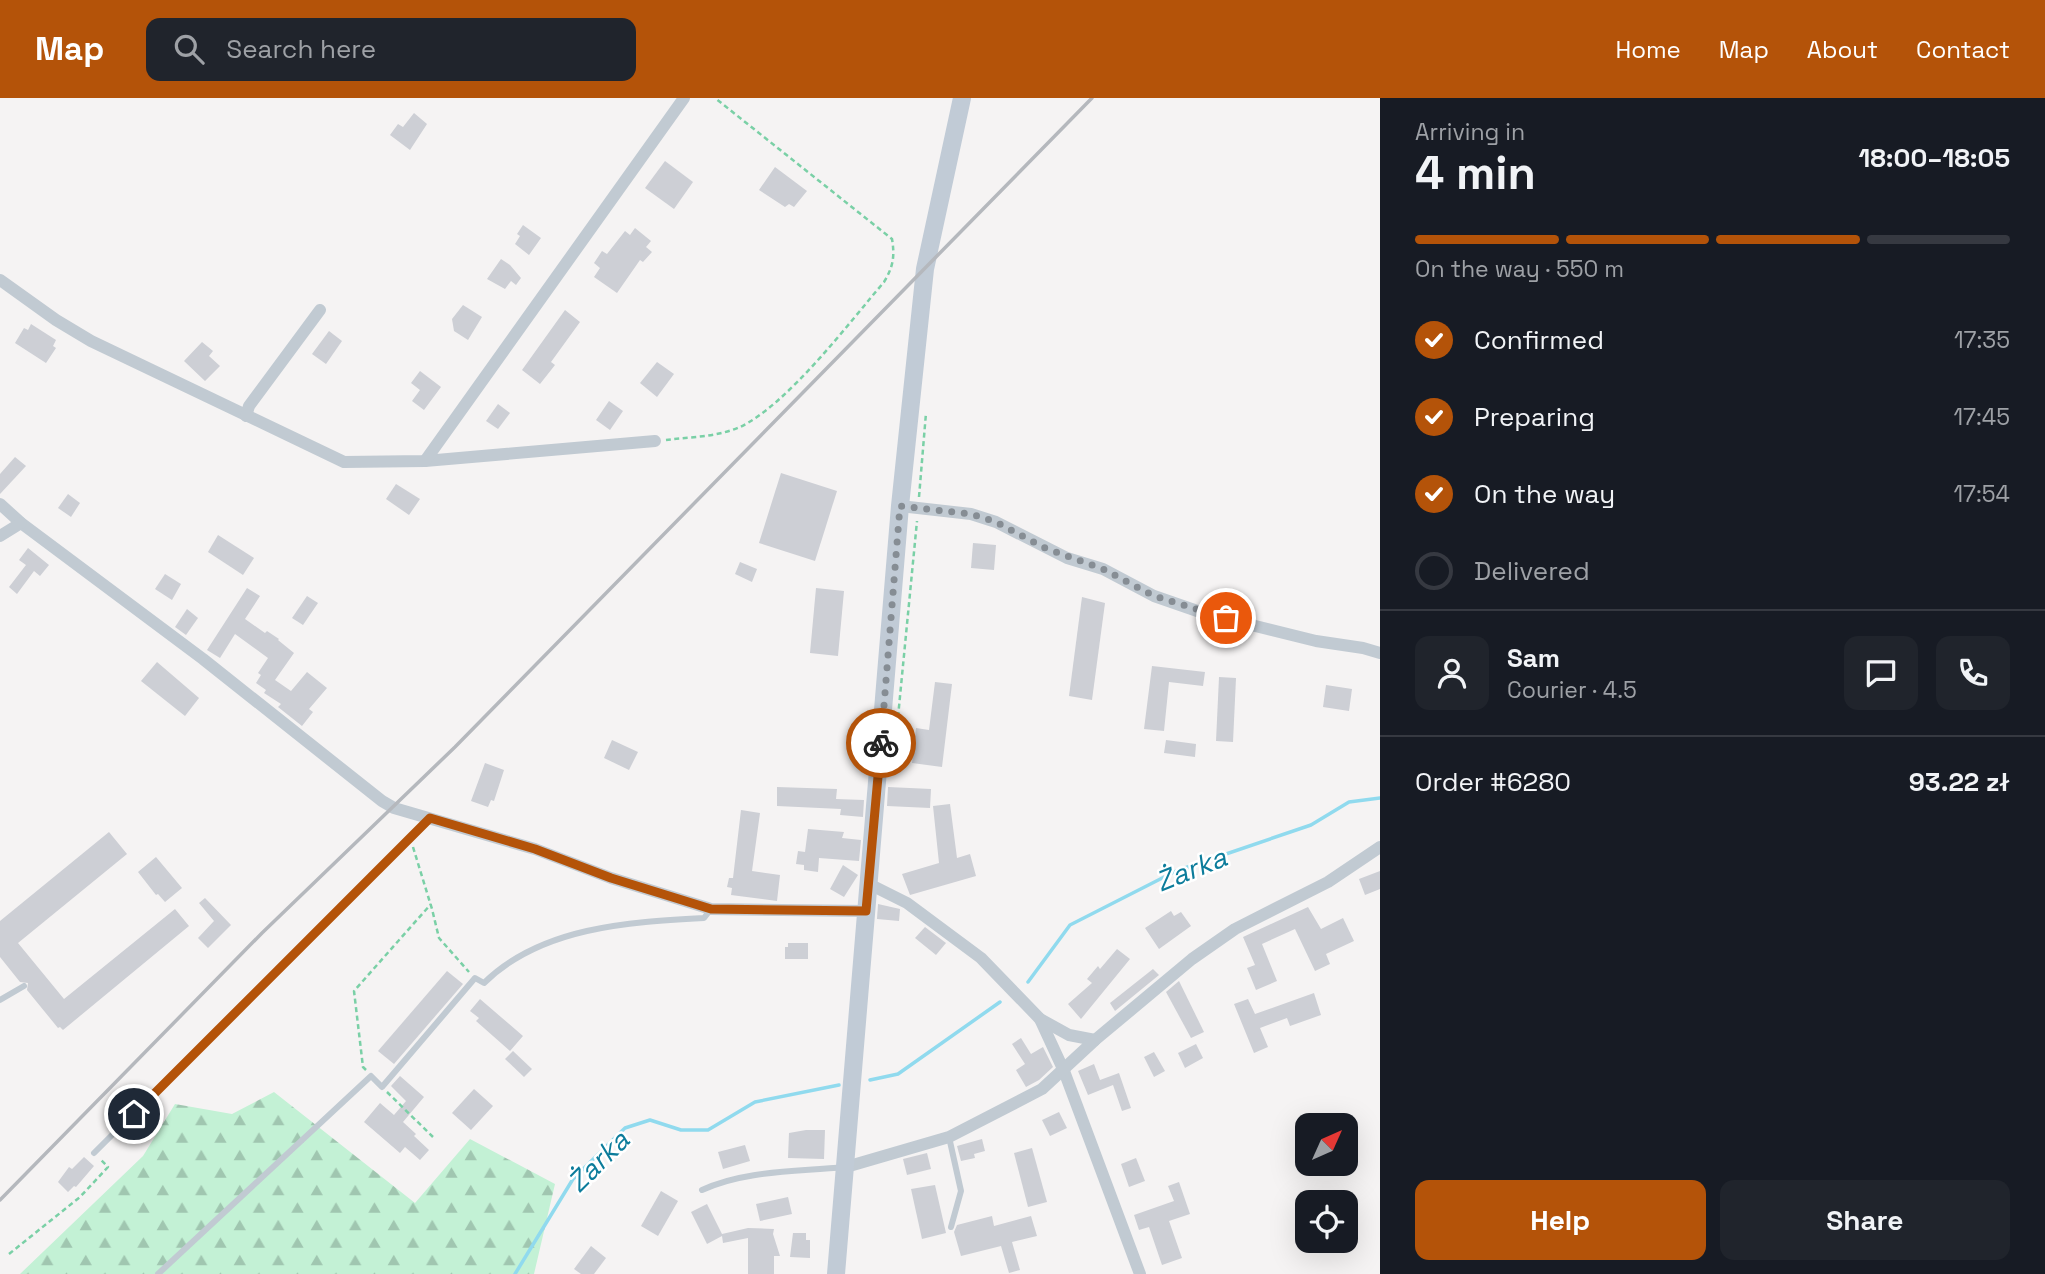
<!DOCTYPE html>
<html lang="en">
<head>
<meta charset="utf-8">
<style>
	body { margin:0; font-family:"Space Grotesk",sans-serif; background:#20242c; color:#f1f3f6; height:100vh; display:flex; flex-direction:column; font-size:26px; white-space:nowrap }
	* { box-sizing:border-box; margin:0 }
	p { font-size:23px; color:#9ea1a6 }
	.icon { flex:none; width:38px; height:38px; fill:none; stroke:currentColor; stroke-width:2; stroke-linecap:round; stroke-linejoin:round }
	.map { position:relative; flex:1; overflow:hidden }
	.panel { display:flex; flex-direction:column; background:#171b24; width:665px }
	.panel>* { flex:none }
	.needle { width:46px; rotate:45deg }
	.fabs { position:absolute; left:1295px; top:1015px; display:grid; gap:14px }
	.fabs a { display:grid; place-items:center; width:63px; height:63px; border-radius:14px; background:#171b24; box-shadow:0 7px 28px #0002; font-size:35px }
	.pin { position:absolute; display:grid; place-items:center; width:60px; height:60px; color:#fff; margin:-30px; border:4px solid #fff; border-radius:50%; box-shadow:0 2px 7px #0007 }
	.courier { position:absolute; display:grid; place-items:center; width:70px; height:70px; margin:-35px; border:5px solid #b45309; border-radius:50%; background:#fff; color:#222; box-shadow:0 2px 9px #0007 }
	.headline em { font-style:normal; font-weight:700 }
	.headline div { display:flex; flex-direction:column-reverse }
	.headline { display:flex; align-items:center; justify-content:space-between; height:119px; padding:0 35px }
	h1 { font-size:46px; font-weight:700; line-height:52px }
	.bar { display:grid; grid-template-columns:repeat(4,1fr); gap:10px 7px; align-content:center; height:84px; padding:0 35px }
	.bar i { height:9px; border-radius:5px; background:#363941 }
	.bar .selected { background:#b45309 }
	.bar p { grid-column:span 4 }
	.line { display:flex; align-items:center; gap:18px; padding:0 35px; border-top:2px solid #363941 }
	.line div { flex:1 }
	.round { display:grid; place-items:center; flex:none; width:74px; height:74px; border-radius:14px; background:#20242c }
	ol { padding:0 35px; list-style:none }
	li { display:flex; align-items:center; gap:21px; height:77px }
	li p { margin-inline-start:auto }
	li .icon { padding:7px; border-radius:50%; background:#b45309; color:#fff; stroke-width:4 }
	li:last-child { color:#9ea1a6 }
	li i { width:38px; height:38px; border:4px solid #363941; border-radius:50% }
	.button { display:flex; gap:14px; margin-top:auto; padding:14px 35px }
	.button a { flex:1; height:80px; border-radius:14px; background:#b45309; color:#fff; font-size:28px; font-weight:700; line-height:80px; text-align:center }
	.button a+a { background:#20242c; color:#f1f3f6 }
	header { display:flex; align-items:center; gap:42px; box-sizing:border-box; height:98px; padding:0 35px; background:#b45309; color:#fff }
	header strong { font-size:33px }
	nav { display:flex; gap:38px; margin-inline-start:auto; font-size:24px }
	.search { width:490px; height:63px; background:#20242c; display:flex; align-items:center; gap:18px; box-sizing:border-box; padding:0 24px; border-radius:14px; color:#9ea1a6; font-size:26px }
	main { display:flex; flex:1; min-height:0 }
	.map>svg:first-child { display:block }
	.forest { fill:url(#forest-firs) }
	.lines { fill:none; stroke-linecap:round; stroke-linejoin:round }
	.stream { stroke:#90daee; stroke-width:3.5 }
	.building { fill:#cdcfd5 }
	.path { stroke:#7ad0a6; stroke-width:2.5; stroke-dasharray:5 3.5; stroke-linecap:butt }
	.service { stroke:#c1cad2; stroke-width:6 }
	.minor { stroke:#c1cad2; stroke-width:12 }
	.secondary { stroke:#c1cbd6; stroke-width:18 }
	.rail { stroke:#b5b8bd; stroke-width:3.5 }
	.done { stroke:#868d94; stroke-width:7; stroke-dasharray:0 12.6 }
	.route { stroke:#b45309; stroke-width:9 }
	.labels { text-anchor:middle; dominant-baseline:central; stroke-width:5; stroke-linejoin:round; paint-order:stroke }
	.water-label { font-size:28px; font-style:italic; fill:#0c7c9b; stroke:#fff }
</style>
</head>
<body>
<header>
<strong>Map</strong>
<div class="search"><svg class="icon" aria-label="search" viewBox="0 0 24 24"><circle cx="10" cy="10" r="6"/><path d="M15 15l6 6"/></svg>Search here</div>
<nav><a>Home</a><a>Map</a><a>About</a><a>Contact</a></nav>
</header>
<main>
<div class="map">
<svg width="1380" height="1176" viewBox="0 0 1380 1176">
	<defs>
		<pattern id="forest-firs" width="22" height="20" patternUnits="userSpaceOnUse" patternTransform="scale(1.75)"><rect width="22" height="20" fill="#c3f1d5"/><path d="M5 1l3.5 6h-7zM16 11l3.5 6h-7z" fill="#a0c6b0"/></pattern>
	</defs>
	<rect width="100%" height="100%" fill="#f5f3f3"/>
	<polygon class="forest" points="274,994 415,1105 470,1041 555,1086 534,1176 20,1176 143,1058 175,1006 232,1016"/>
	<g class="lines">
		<g class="stream">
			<polyline points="1028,884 1070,827 1176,773 1311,727 1349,704 1380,700"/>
			<polyline points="870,982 898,976 1000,904"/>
			<polyline points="515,1176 573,1081 625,1030 650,1022 681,1032 708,1032 755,1004 839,987"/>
		</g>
	</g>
	<g class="building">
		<polygon points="414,15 427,26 410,52 390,37 398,26 403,29"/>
		<polygon points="665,63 693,84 674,111 645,90"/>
		<polygon points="775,69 807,93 794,109 789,106 785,109 759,92"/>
		<polygon points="523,127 541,140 529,157 515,146 520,138 517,136"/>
		<polygon points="635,130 651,143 646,149 652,154 643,164 640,162 617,195 594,179 600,170 594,165 602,153 607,156 625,133 630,137"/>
		<polygon points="501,161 510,167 521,180 516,187 511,183 505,191 487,181"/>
		<polygon points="463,207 482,219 468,242 454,233 452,221"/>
		<polygon points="565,212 580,224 551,264 555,267 540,286 522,272"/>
		<polygon points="31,226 56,242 53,248 56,250 46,265 15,245 24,230 28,232"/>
		<polygon points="329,233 342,243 326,266 312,256"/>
		<polygon points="202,244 213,253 209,258 220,268 205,283 184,263"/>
		<polygon points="657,264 674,276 657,299 640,285"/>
		<polygon points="420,273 441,289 424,312 412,303 420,292 411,285"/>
		<polygon points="609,303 623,313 610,332 596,322"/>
		<polygon points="498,306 510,315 498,331 486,323"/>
		<polygon points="15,359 26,368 0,396 0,376"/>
		<polygon points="781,375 837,393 815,463 759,445"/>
		<polygon points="396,386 420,401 409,417 386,401"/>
		<polygon points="68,396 80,405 71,419 58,410"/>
		<polygon points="218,437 254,460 243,477 208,454"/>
		<polygon points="973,445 996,447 994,472 971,470"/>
		<polygon points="28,450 49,467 40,478 34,473 17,496 9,489 26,467 19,462"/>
		<polygon points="740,464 757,471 752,484 735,476"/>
		<polygon points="165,476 181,486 172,502 155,491"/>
		<polygon points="247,490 260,498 245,521 265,535 267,533 279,541 278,542 294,555 275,582 291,593 307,574 327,590 309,611 313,614 302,628 278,609 281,606 264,595 266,592 256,585 261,577 258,575 268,560 235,536 220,560 207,552"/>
		<polygon points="816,490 844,493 838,558 810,555"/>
		<polygon points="307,498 318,505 303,527 292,520"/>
		<polygon points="1082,499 1105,505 1092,602 1069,598"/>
		<polygon points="187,511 198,520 186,537 175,529"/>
		<polygon points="157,564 199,600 185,618 141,583"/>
		<polygon points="1152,568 1205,574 1203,588 1169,584 1164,633 1144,631"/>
		<polygon points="1219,579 1236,580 1233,644 1216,643"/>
		<polygon points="935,584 952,586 942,669 912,665 916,630 929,632"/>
		<polygon points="1326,587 1352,591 1349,613 1323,609"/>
		<polygon points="612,642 638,654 629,672 604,660"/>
		<polygon points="1166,642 1196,646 1195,659 1164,655"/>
		<polygon points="485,665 504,672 494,703 491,702 488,709 471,703"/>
		<polygon points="777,689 837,691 836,701 864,702 863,719 840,717 841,711 777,708"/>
		<polygon points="888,689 931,691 930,710 887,708"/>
		<polygon points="950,706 957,760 970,756 976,778 910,797 902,776 939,765 933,708"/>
		<polygon points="741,712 760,715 752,773 780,777 777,803 731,797 732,790 727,789 729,780 733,780"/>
		<polygon points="808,731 844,734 842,740 861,742 859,763 819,760 818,774 804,772 804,767 796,766 798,753 805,754"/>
		<polygon points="109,734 127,756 18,845 64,901 175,811 189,828 63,932 60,929 58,930 27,892 28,885 20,884 0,859 0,823"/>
		<polygon points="156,759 182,790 165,804 158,796 156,797 138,774"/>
		<polygon points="843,767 858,777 844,799 830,791"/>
		<polygon points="1380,773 1380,791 1365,797 1359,781"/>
		<polygon points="205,800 231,827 208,850 198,840 214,823 199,805"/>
		<polygon points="878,806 900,811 899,823 877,821"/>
		<polygon points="1308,809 1321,831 1343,820 1354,843 1326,856 1330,866 1315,873 1295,831 1262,846 1277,883 1256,892 1247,870 1255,867 1243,839"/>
		<polygon points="1171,813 1174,818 1181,814 1191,828 1159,851 1145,830"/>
		<polygon points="925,829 946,845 936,857 915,840"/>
		<polygon points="788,845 808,845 808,861 785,861 785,849 788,849"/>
		<polygon points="1117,851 1130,861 1081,921 1068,906 1092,885 1087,881 1098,868 1100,871"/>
		<polygon points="1153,871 1159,877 1115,913 1110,905"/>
		<polygon points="447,873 463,886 394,966 378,953"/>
		<polygon points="1179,883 1204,934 1191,940 1166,894"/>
		<polygon points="1314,895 1321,917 1290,928 1287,920 1260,930 1268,949 1254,955 1234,906 1248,901 1255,916"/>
		<polygon points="480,901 523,938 510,953 476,923 479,920 470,913"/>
		<polygon points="1021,940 1031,956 1043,949 1053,969 1039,982 1026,989 1016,972 1025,966 1012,946"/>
		<polygon points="1196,946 1203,960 1185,970 1178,955"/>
		<polygon points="513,953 532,971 524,979 505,961"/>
		<polygon points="1154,954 1165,973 1154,979 1144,959"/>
		<polygon points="1094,966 1100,982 1119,975 1131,1010 1122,1013 1113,987 1088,997 1078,973"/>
		<polygon points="400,978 424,999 403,1024 416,1036 414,1038 429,1052 420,1062 405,1049 400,1055 364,1024 380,1005 394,1017 406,1003 391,988"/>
		<polygon points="474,991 493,1008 471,1032 452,1015"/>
		<polygon points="1059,1014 1067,1030 1050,1038 1042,1022"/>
		<polygon points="806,1032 825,1032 824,1061 788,1060 789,1035"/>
		<polygon points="982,1041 985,1053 974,1056 975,1060 961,1063 957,1048"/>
		<polygon points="745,1047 750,1063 723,1071 718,1054"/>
		<polygon points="1032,1050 1047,1104 1028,1109 1014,1055"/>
		<polygon points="927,1055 931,1071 907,1077 903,1061"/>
		<polygon points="84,1059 94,1068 76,1089 74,1088 68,1094 58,1084 69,1069 72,1071"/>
		<polygon points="1136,1060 1145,1083 1129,1089 1121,1066"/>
		<polygon points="1179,1084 1190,1116 1169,1123 1182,1160 1162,1167 1149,1129 1139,1132 1134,1117 1174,1103 1168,1088"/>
		<polygon points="935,1087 946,1135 922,1141 911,1091"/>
		<polygon points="661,1093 678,1103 658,1138 641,1128"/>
		<polygon points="788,1099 792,1116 760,1123 756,1106"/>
		<polygon points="707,1106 722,1136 748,1130 774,1131 773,1136 780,1158 774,1158 774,1176 748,1176 748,1140 723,1145 722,1138 707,1146 691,1114"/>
		<polygon points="992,1118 994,1128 1031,1118 1037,1138 1012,1144 1020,1172 1009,1175 1001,1148 961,1158 954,1134 957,1127"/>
		<polygon points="793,1135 806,1135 806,1142 810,1142 810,1160 790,1159"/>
		<polygon points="591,1148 606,1160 594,1176 581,1176 574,1171"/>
	</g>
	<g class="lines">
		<g class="path">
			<path d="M 666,342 C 690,339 717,339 740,329 C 787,307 849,225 884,184 C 893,169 895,159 892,141 L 715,0"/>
			<polyline points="919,399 926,315"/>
			<polyline points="898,619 917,423"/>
			<polyline points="413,749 432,811 439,840 469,874"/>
			<polyline points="366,972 363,969 354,893 431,806"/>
			<polyline points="387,994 433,1039"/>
			<polyline points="9,1156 80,1099 108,1069 100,1061"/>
		</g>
		<g class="service">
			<polyline points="0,902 24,888"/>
			<polyline points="949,1039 961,1093 951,1129"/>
			<polyline points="94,1055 429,720"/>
			<path d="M 702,1092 C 745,1072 797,1074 844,1069"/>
			<path d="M 158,1176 L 371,978 L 382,989 L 475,880 L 484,885 C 541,829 628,824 704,820 L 711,811"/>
		</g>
		<g class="minor">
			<polyline points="0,182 56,222 91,243 344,364 425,363 655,343"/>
			<polyline points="246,318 249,308 320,212"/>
			<polyline points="425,363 684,0"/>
			<polyline points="0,406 21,425 203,561 382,703 394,710 535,751 611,780 711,811 866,813"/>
			<polyline points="900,408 971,416 996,424 1067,460 1103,471 1154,498 1203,515 1316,543 1363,550 1380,555"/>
			<polyline points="0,438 21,425"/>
			<polyline points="869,786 907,805 981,860 1040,921 1069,937 1095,942"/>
			<polyline points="1040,921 1064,973 1140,1176"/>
			<polyline points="846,1069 949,1039 1042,991 1095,942 1192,861 1235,831 1328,784 1380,749"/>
		</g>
		<polyline class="secondary" points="836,1176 900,408 925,171 962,0"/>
		<polyline class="rail" points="0,1102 262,835 455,649 1092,0"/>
	</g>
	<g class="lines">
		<polyline class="done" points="881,645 900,408 971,416 996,424 1045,450 1103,471 1154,498 1226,520"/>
		<polyline class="route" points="134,1016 430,720 535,751 611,780 711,811 866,813 881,645"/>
	</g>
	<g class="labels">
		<g class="water-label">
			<text transform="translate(1191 771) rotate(-22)">Żarka</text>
			<text transform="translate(598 1063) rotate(-45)">Żarka</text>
		</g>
	</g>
</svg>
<div class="fabs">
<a><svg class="needle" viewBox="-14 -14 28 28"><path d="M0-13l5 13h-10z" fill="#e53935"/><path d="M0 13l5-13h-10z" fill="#9ea1a6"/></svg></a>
<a><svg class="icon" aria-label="locate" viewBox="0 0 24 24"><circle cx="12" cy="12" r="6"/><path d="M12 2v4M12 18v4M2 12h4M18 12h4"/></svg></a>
</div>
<div class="pin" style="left:1226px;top:520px;background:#ea580c"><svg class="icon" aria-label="bag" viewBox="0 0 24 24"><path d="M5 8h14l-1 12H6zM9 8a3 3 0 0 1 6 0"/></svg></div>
<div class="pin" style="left:134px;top:1016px;background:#1f2937"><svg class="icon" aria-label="home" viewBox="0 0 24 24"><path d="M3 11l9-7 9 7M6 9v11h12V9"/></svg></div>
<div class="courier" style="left:881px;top:645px"><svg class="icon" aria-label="bike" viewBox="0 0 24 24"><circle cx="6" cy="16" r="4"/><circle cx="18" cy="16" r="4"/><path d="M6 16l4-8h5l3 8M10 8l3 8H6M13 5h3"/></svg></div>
</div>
<section class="panel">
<div class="headline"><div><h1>4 min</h1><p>Arriving in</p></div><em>18:00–18:05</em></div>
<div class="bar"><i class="selected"></i><i class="selected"></i><i class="selected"></i><i></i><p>On the way · 550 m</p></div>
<ol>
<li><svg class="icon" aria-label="check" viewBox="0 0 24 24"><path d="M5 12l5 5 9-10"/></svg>Confirmed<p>17:35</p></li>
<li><svg class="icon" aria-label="check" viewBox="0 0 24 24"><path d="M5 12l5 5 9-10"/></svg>Preparing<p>17:45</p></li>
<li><svg class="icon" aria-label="check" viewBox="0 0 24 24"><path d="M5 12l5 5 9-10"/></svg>On the way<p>17:54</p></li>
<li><i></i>Delivered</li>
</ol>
<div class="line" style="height:126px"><a class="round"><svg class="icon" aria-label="person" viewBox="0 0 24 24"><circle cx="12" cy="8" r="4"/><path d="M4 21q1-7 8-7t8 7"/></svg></a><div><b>Sam</b><p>Courier · 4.5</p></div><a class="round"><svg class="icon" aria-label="chat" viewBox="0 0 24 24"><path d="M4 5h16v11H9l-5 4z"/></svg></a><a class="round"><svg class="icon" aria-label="phone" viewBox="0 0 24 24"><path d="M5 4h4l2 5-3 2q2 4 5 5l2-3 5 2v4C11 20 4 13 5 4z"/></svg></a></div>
<div class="line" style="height:91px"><div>Order #6280</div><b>93.22 zł</b></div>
<div class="button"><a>Help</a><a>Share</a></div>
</section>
</main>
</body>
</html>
